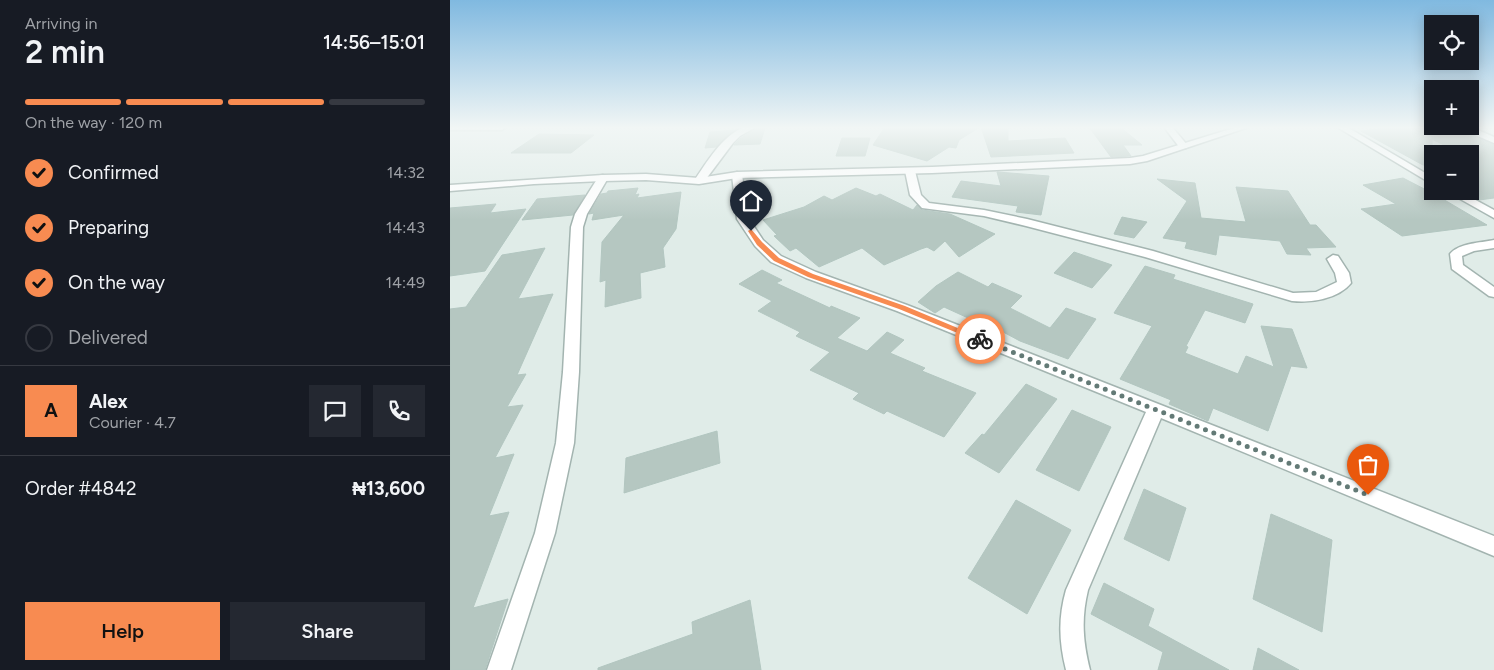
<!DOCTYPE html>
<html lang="en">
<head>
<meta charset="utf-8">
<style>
	body { margin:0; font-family:Figtree,sans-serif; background:#242831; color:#f1f3f6; height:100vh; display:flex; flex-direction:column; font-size:19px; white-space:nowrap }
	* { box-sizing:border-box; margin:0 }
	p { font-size:16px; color:#9ea1a6 }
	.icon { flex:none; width:28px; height:28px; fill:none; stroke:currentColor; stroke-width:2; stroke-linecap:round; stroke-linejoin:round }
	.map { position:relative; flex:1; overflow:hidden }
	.details { display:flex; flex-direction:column; background:#171b24; width:450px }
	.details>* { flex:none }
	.buttons { position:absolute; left:974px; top:15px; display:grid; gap:10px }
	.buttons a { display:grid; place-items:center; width:55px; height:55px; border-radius:0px; background:#171b24; box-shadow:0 2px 12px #0003; font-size:25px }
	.pin { position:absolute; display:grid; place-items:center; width:42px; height:42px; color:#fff; margin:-51px -21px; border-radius:50% 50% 50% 0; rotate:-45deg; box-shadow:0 0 5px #0007 }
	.pin .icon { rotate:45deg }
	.courier { position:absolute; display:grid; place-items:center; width:50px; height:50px; margin:-25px; border:4px solid #f88b51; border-radius:50%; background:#fff; color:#222; box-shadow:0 1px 6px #0007 }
	.overview em { font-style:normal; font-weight:600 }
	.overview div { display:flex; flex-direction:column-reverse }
	.overview { display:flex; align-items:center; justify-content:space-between; height:85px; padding:0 25px }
	h1 { font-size:32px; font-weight:600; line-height:38px }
	.bar { display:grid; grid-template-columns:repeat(4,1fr); gap:8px 5px; align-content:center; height:60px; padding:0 25px }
	.bar i { height:6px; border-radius:4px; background:#363941 }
	.bar .selected { background:#f88b51 }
	.bar p { grid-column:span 4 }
	.line { display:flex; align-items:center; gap:12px; padding:0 25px; border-top:1px solid #363941 }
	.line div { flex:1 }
	.round { display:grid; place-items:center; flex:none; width:52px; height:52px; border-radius:0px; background:#242831 }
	ol { padding:0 25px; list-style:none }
	li { display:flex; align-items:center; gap:15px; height:55px }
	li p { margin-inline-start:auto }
	li .icon { padding:5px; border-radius:50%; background:#f88b51; color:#111; stroke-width:4 }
	li:last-child { color:#9ea1a6 }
	li i { width:28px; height:28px; border:2px solid #363941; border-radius:50% }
	.cta { display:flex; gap:10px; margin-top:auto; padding:10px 25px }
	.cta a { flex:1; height:58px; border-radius:0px; background:#f88b51; color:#111; font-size:20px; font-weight:600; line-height:58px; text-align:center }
	.cta a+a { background:#242831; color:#f1f3f6 }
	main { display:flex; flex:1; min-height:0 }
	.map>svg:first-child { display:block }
	.building { fill:#b5c7c1; stroke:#b2c6c0 }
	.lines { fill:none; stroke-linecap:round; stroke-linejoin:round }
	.minor-casing { stroke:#a3b4b0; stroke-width:3 }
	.tertiary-casing { stroke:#a3b4b0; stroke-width:3 }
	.minor { fill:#fff; fill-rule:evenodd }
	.tertiary { fill:#fff; fill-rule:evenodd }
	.route { fill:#f88b51 }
	.done { stroke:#637a76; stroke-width:5; stroke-dasharray:0 9 }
</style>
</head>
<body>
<main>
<section class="details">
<div class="overview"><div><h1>2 min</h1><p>Arriving in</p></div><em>14:56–15:01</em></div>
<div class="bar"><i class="selected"></i><i class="selected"></i><i class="selected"></i><i></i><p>On the way · 120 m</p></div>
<ol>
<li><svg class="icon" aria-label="check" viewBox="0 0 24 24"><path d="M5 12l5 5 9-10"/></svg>Confirmed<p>14:32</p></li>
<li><svg class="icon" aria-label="check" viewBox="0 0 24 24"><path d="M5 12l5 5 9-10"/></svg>Preparing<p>14:43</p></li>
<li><svg class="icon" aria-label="check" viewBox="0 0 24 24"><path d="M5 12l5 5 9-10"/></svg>On the way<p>14:49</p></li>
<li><i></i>Delivered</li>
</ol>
<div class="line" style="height:90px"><b class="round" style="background:#f88b51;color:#111">A</b><div><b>Alex</b><p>Courier · 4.7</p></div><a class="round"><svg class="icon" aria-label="chat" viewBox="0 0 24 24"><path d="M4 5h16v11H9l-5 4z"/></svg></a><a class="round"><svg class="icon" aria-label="phone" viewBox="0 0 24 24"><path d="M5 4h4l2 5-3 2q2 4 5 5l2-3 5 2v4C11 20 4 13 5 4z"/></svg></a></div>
<div class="line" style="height:65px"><div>Order #4842</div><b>₦13,600</b></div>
<div class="cta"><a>Help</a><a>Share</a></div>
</section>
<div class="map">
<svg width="1044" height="670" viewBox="0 0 1044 670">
	<rect width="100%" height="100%" fill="#e0ece8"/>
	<g class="building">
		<polygon points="435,127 530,127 509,140 506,148 499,147 477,161 423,145"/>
		<polygon points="531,127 558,127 558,141 615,138 624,153 541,157"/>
		<polygon points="639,127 670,127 692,145 673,145 681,156 661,157"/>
		<polygon points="951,127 1008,127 1010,131 1044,145 1044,198 1029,200 1020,195 1020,154 1012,154 982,139 982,164 973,165 911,131"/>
		<polygon points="307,128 315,128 310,144 284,145 291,138"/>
		<polygon points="285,130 266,147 255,148 260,132"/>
		<polygon points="89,134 144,135 121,153 61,153"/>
		<polygon points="392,138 420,138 415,156 386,156"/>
		<polygon points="547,172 599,176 591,215 566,212 568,206 502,197 511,181 551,186"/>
		<polygon points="953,178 986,195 1037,225 952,236 911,209 946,204 913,185"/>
		<polygon points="707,179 745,183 751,218 796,222 786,187 838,191 860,225 866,225 886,247 856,248 861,255 837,254 830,241 769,235 766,255 735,248 737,242 713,238 737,201"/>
		<polygon points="188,188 185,195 189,194 187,198 231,192 226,229 213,248 215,267 190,273 191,298 155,307 156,280 150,282 152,242 174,215 142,220 144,213 139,214 151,194 157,193 158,191"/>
		<polygon points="406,188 426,196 430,194 463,210 467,205 472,210 500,214 545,234 509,257 495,241 484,251 477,247 471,249 434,265 412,248 369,267 346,248 340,251 324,236 327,235 313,220 354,207 374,196 382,200"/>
		<polygon points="135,195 123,215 72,220 87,199"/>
		<polygon points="46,204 40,213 76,209 35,271 0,276 0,208"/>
		<polygon points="672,217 697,222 684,238 664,234"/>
		<polygon points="95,248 68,299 103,294 67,375 76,374 57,407 73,405 45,458 64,454 39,516 59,512 23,608 58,599 35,670 0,670 0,309 16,307 52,255"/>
		<polygon points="624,252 662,265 642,288 604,273"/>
		<polygon points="695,266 725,275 723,279 803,304 795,323 755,310 736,346 738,347 735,353 788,374 796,356 824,367 811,326 842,329 857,368 841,366 818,431 763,408 758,421 719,404 721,400 670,379 702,326 664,313"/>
		<polygon points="312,270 332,280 326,283 380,308 381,306 410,318 387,338 417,351 437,332 454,340 440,353 475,368 472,371 526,393 494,437 437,411 434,414 403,399 409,393 360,370 380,352 346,336 350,332 308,311 322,301 289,284"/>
		<polygon points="508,272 538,287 542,283 572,296 560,308 600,328 616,308 646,319 618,359 570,341 542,326 540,328 494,307 485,313 468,302 486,286"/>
		<polygon points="576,384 607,399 549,473 515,453 532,434 534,435"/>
		<polygon points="622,410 661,427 629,491 586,470"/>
		<polygon points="267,431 270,463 174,493 176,458"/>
		<polygon points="694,489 736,508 719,561 674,539"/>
		<polygon points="566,500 621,530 577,614 518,578"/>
		<polygon points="821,514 882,540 872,632 803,599"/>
		<polygon points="654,583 704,609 698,626 779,670 708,670 713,652 641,614"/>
		<polygon points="300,600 311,670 148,670 148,668 243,634 242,622"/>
		<polygon points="808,648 849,670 803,670"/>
	</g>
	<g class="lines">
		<defs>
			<g id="minor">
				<polygon points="0,127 56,127 52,130 0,130"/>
				<path d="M 294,127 L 306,127 L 290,136 L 283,143 L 253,183 L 245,183 L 244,181 C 257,162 272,136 294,127 Z"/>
				<polygon points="714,127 722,127 738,146 736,148 730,148"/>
				<polygon points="887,127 897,127 982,177 982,184"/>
				<polygon points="1010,127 1021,127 1044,137 1044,143 1011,129"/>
				<path d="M 460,168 L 465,171 L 471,195 L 479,203 L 534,210 L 577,219 L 703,251 L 843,293 L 866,292 L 887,282 L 885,273 L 877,259 L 883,255 L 888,256 L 899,273 L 901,283 C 888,299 861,303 842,301 L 695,257 L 576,226 L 534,216 L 472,208 L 460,195 L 455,171 Z"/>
				<path d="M 287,172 L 292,175 L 299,219 L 313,240 L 331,256 L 366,272 L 457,305 L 1044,536 L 1044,556 L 711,418 L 638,590 C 631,619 633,642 640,670 L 616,670 C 609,642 608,618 616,590 L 696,412 L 447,311 L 356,278 L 321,262 L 305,246 L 287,219 L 282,175 Z"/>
				<polygon points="153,175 158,178 137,214 133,227 129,372 124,443 105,533 61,670 37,670 85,533 106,443 113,372 121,227 125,214 149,176"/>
				<polygon points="996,191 1009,191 1044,210 1044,218"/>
				<path d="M 1044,240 L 1044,248 L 1024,251 L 1012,256 L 1013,265 L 1044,287 L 1044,297 L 1039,296 L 1002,269 L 1000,254 C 1009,243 1030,243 1044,240 Z"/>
			</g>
			<polygon id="tertiary" points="787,127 799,127 697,161 680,164 482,173 287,178 249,184 196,180 153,181 84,184 0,191 0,185 153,175 196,174 249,178 287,172 482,167 680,158 693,156"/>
		</defs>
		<use href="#minor" class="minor-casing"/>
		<use href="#tertiary" class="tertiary-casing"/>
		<use href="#minor" class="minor"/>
		<use href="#tertiary" class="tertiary"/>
	</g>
	<linearGradient id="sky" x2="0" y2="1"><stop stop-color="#80b9e0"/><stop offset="0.58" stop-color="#f1f6f5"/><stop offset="1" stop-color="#f1f6f5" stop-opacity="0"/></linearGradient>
	<rect width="1044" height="220" fill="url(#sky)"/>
	<polygon class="route" points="301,229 312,242 329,258 363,274 455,306 534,339 533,341 527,341 449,309 358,277 324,261 307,245 298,231"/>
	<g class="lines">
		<polyline class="done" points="530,339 918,495"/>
	</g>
</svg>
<div class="buttons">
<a><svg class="icon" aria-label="locate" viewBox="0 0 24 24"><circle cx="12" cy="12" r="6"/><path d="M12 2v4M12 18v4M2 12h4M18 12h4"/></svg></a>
<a>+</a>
<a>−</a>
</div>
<div class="pin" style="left:918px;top:495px;background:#ea580c"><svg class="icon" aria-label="bag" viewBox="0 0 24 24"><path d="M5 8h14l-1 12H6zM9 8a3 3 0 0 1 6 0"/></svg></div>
<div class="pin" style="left:301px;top:231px;background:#1f2937"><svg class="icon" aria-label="home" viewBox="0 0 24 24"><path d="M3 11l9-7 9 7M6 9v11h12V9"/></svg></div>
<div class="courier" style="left:530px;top:339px"><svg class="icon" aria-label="bike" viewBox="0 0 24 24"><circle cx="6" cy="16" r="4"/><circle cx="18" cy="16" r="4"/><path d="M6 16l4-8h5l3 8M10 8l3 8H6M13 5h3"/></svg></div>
</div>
</main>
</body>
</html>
